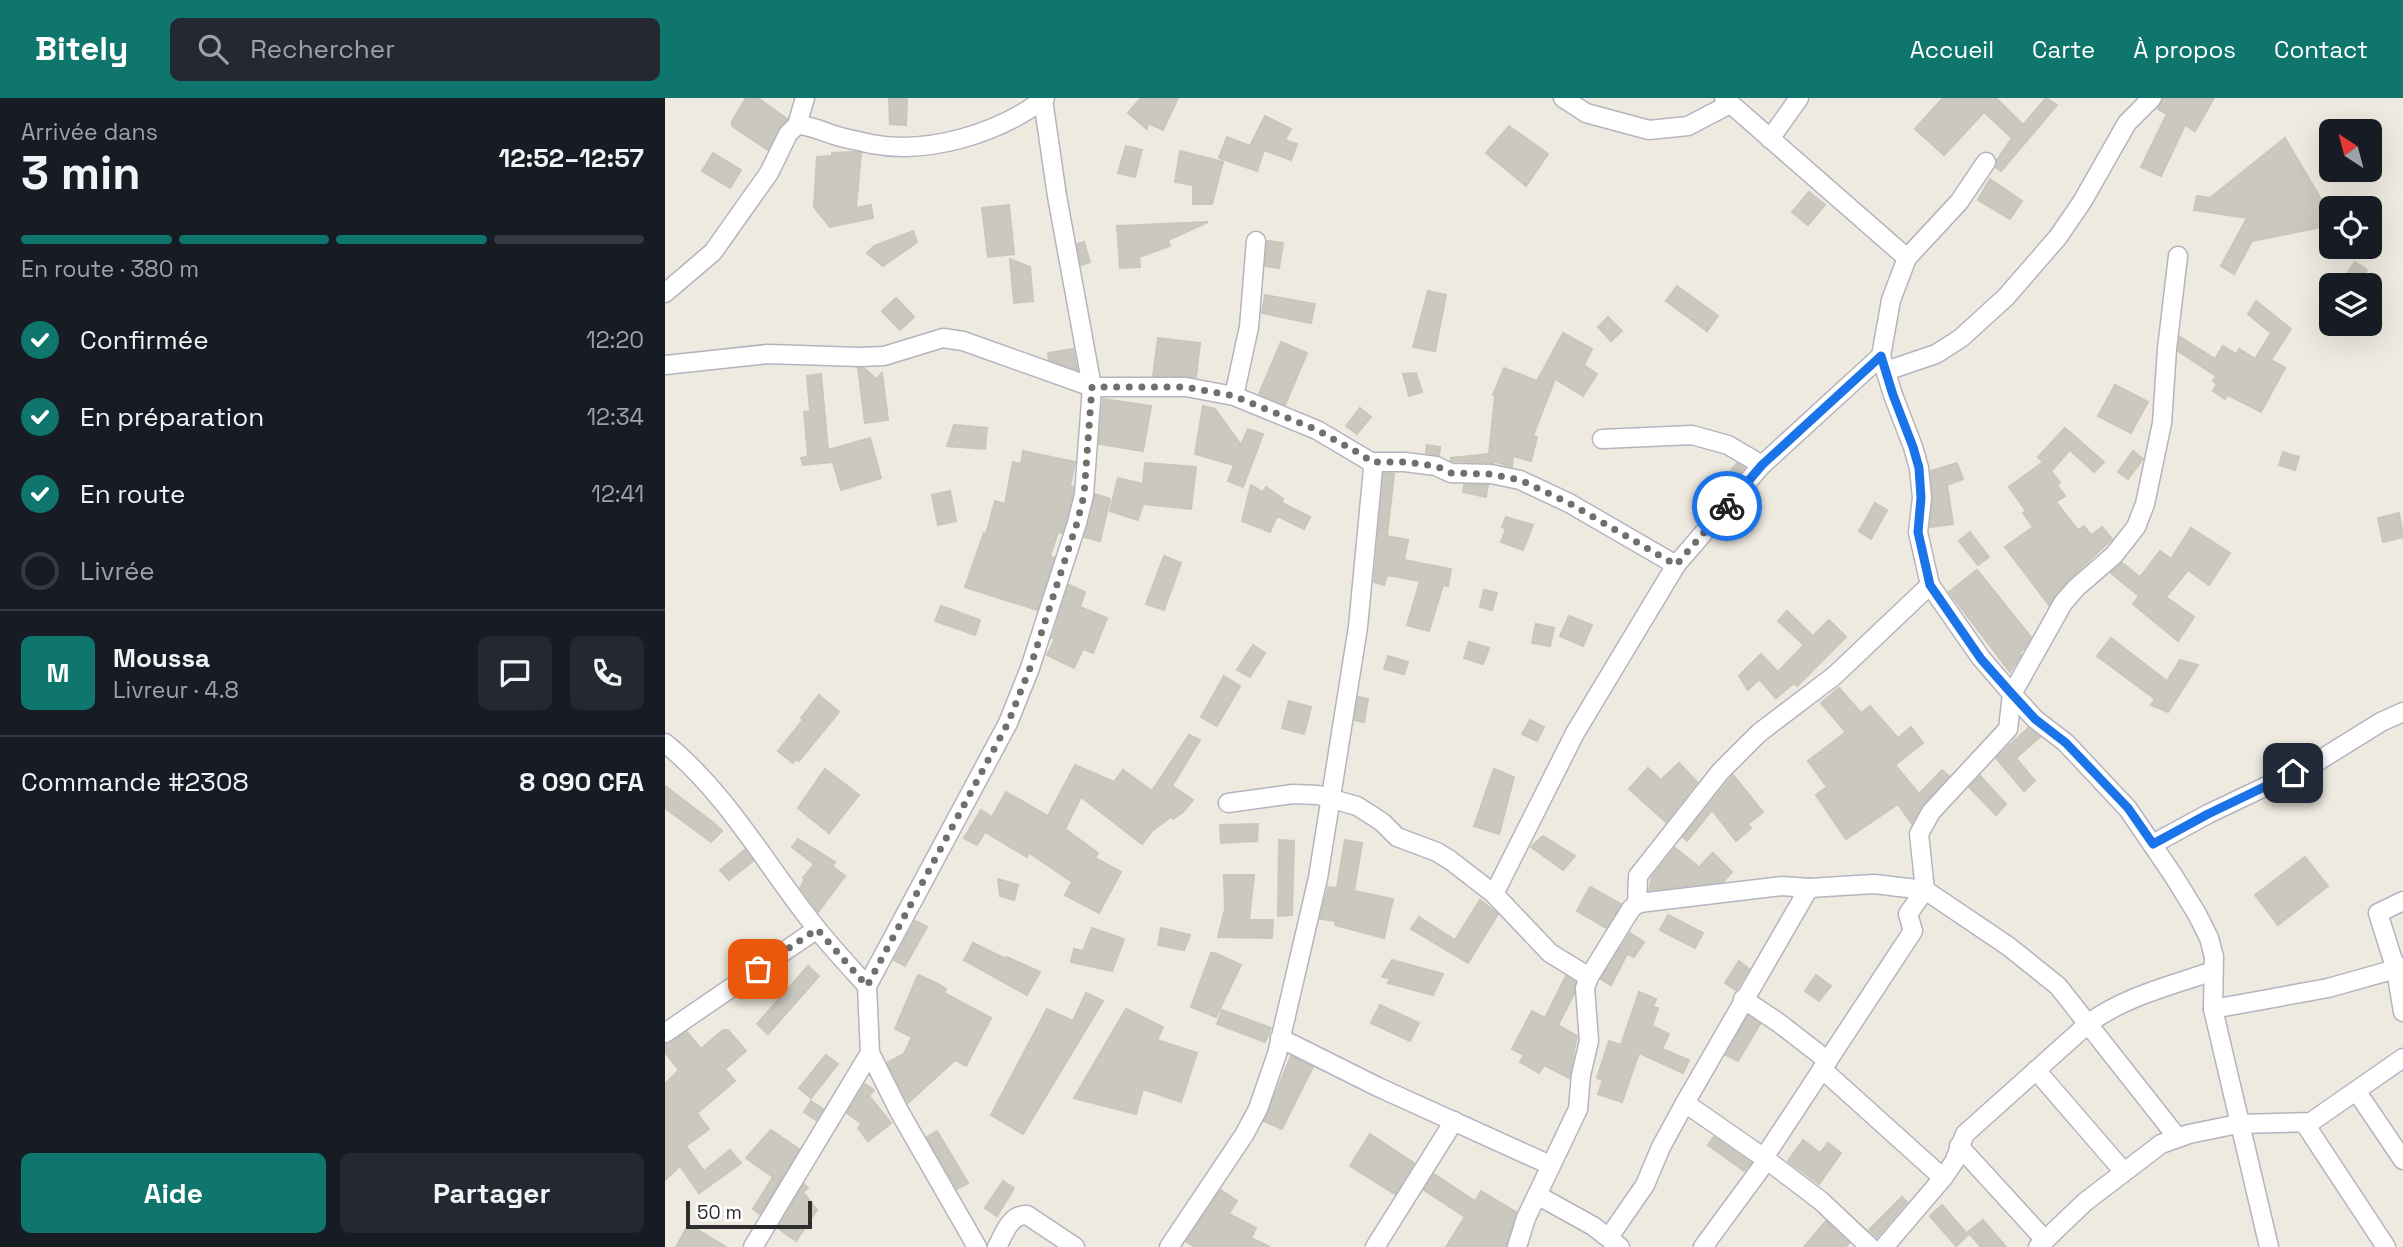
<!DOCTYPE html>
<html lang="fr">
<head>
<meta charset="utf-8">
<style>
	body { margin:0; font-family:"Space Grotesk",sans-serif; background:#242831; color:#f1f3f6; height:100vh; display:flex; flex-direction:column; font-size:26px; white-space:nowrap }
	* { box-sizing:border-box; margin:0 }
	p { font-size:23px; color:#9ea1a6 }
	.icon { flex:none; width:38px; height:38px; fill:none; stroke:currentColor; stroke-width:2; stroke-linecap:round; stroke-linejoin:round }
	.map { position:relative; flex:1; overflow:hidden }
	.side { display:flex; flex-direction:column; background:#171b24; width:665px }
	.side>* { flex:none }
	.needle { width:46px; rotate:324deg }
	.buttons { position:absolute; left:1654px; top:21px; display:grid; gap:14px }
	.buttons a { display:grid; place-items:center; width:63px; height:63px; border-radius:10px; background:#171b24; box-shadow:0 7px 28px #0002; font-size:35px }
	.scale { position:absolute; left:21px; bottom:18px; width:126px; box-sizing:border-box; padding-left:7px; border:4px solid #2d2d2d; border-top:0; font-size:19px; line-height:24px; white-space:nowrap; color:#2d2d2d; -webkit-text-stroke:5px #fff; paint-order:stroke }
	.pin { position:absolute; display:grid; place-items:center; width:60px; height:60px; color:#fff; margin:-30px; border-radius:14px; box-shadow:0 4px 10px #0006 }
	.courier { position:absolute; display:grid; place-items:center; width:70px; height:70px; margin:-35px; border:5px solid #1a73e8; border-radius:50%; background:#fff; color:#222; box-shadow:0 2px 9px #0007 }
	.summary em { font-style:normal; font-weight:700 }
	.summary div { display:flex; flex-direction:column-reverse }
	.summary { display:flex; align-items:center; justify-content:space-between; height:119px; padding:0 21px }
	h1 { font-size:46px; font-weight:700; line-height:52px }
	.bar { display:grid; grid-template-columns:repeat(4,1fr); gap:10px 7px; align-content:center; height:84px; padding:0 21px }
	.bar i { height:9px; border-radius:5px; background:#363941 }
	.bar .current { background:#0f766e }
	.bar p { grid-column:span 4 }
	.line { display:flex; align-items:center; gap:18px; padding:0 21px; border-top:2px solid #363941 }
	.line div { flex:1 }
	.round { display:grid; place-items:center; flex:none; width:74px; height:74px; border-radius:10px; background:#242831 }
	ol { padding:0 21px; list-style:none }
	li { display:flex; align-items:center; gap:21px; height:77px }
	li p { margin-inline-start:auto }
	li .icon { padding:7px; border-radius:50%; background:#0f766e; color:#fff; stroke-width:4 }
	li:last-child { color:#9ea1a6 }
	li i { width:38px; height:38px; border:4px solid #363941; border-radius:50% }
	.cta { display:flex; gap:14px; margin-top:auto; padding:14px 21px }
	.cta a { flex:1; height:80px; border-radius:10px; background:#0f766e; color:#fff; font-size:28px; font-weight:700; line-height:80px; text-align:center }
	.cta a+a { background:#242831; color:#f1f3f6 }
	header { display:flex; align-items:center; gap:42px; box-sizing:border-box; height:98px; padding:0 35px; background:#0f766e; color:#fff }
	header strong { font-size:33px }
	nav { display:flex; gap:38px; margin-inline-start:auto; font-size:24px }
	.search { width:490px; height:63px; background:#242831; display:flex; align-items:center; gap:18px; box-sizing:border-box; padding:0 24px; border-radius:10px; color:#9ea1a6; font-size:26px }
	main { display:flex; flex:1; min-height:0 }
	.map>svg:first-child { display:block }
	.building { fill:#cac8bf; stroke:#cac6ba; stroke-width:2 }
	.lines { fill:none; stroke-linecap:round; stroke-linejoin:round }
	.minor-casing { stroke:#b4b4c0; stroke-width:21 }
	.minor { stroke:#fff; stroke-width:18 }
	.done { stroke:#716f6c; stroke-width:7; stroke-dasharray:0 12.6 }
	.route { stroke:#1a73e8; stroke-width:9 }
</style>
</head>
<body>
<header>
<strong>Bitely</strong>
<div class="search"><svg class="icon" aria-label="search" viewBox="0 0 24 24"><circle cx="10" cy="10" r="6"/><path d="M15 15l6 6"/></svg>Rechercher</div>
<nav><a>Accueil</a><a>Carte</a><a>À propos</a><a>Contact</a></nav>
</header>
<main>
<section class="side">
<div class="summary"><div><h1>3 min</h1><p>Arrivée dans</p></div><em>12:52–12:57</em></div>
<div class="bar"><i class="current"></i><i class="current"></i><i class="current"></i><i></i><p>En route · 380 m</p></div>
<ol>
<li><svg class="icon" aria-label="check" viewBox="0 0 24 24"><path d="M5 12l5 5 9-10"/></svg>Confirmée<p>12:20</p></li>
<li><svg class="icon" aria-label="check" viewBox="0 0 24 24"><path d="M5 12l5 5 9-10"/></svg>En préparation<p>12:34</p></li>
<li><svg class="icon" aria-label="check" viewBox="0 0 24 24"><path d="M5 12l5 5 9-10"/></svg>En route<p>12:41</p></li>
<li><i></i>Livrée</li>
</ol>
<div class="line" style="height:126px"><b class="round" style="background:#0f766e;color:#fff">M</b><div><b>Moussa</b><p>Livreur · 4.8</p></div><a class="round"><svg class="icon" aria-label="chat" viewBox="0 0 24 24"><path d="M4 5h16v11H9l-5 4z"/></svg></a><a class="round"><svg class="icon" aria-label="phone" viewBox="0 0 24 24"><path d="M5 4h4l2 5-3 2q2 4 5 5l2-3 5 2v4C11 20 4 13 5 4z"/></svg></a></div>
<div class="line" style="height:91px"><div>Commande #2308</div><b>8 090 CFA</b></div>
<div class="cta"><a>Aide</a><a>Partager</a></div>
</section>
<div class="map">
<svg width="1738" height="1149" viewBox="0 0 1738 1149">
	<rect width="100%" height="100%" fill="#eeeae0"/>
	<g class="building">
		<polygon points="81,0 93,0 122,21 113,31 103,52 67,28 67,23"/>
		<polygon points="224,0 242,0 241,27 225,26"/>
		<polygon points="476,0 513,0 498,32 483,25 482,31 463,15"/>
		<polygon points="1278,0 1331,0 1358,27 1381,0 1392,7 1336,73 1331,69 1332,62 1347,40 1319,14 1279,57 1250,31"/>
		<polygon points="1498,0 1549,0 1530,33 1520,27 1496,78 1476,69 1502,16 1493,11"/>
		<polygon points="600,18 626,31 620,42 632,46 626,62 599,52 592,73 554,60 562,39 585,48"/>
		<polygon points="844,28 883,56 861,88 821,55"/>
		<polygon points="1620,40 1666,118 1666,127 1587,143 1569,176 1556,168 1582,120 1529,112 1532,98 1545,100"/>
		<polygon points="461,48 477,52 470,79 453,75"/>
		<polygon points="515,53 558,64 547,106 528,106 528,87 510,84"/>
		<polygon points="188,54 196,55 191,110 206,107 208,120 165,129 149,109 152,59 167,58 167,55"/>
		<polygon points="48,55 76,72 65,90 37,73"/>
		<polygon points="1325,81 1357,103 1345,121 1313,102"/>
		<polygon points="1144,94 1160,107 1143,127 1127,114"/>
		<polygon points="344,107 349,156 323,159 317,110"/>
		<polygon points="543,124 503,142 505,148 474,159 475,169 455,170 452,128"/>
		<polygon points="248,133 252,144 218,168 202,155 209,148"/>
		<polygon points="602,143 618,145 614,170 600,168"/>
		<polygon points="419,144 425,164 416,167 412,146"/>
		<polygon points="345,161 365,169 368,203 349,205"/>
		<polygon points="1690,164 1702,172 1691,187 1674,187"/>
		<polygon points="1012,188 1053,218 1042,233 1001,203"/>
		<polygon points="763,193 781,197 770,253 748,249"/>
		<polygon points="600,197 650,206 646,225 597,215"/>
		<polygon points="231,200 249,219 235,232 217,213"/>
		<polygon points="1591,203 1626,231 1606,262 1620,270 1596,314 1563,297 1560,301 1548,293 1552,286 1548,283 1551,278 1513,253 1515,239 1550,261 1558,248 1571,256 1574,251 1590,261 1606,235 1583,216"/>
		<polygon points="943,219 957,233 946,243 933,229"/>
		<polygon points="898,235 927,251 919,267 932,276 918,298 890,281 868,338 872,339 866,363 848,358 847,369 828,363 828,365 786,363 786,360 824,356 830,298 828,297 839,270 872,283"/>
		<polygon points="493,240 535,245 531,279 488,278"/>
		<polygon points="616,244 642,255 620,307 594,296"/>
		<polygon points="408,251 412,272 384,262 383,255"/>
		<polygon points="193,270 199,270 211,281 217,275 223,322 200,325"/>
		<polygon points="751,275 757,294 744,298 738,276"/>
		<polygon points="156,276 163,352 205,340 216,380 176,392 168,364 138,367 136,360 143,358 139,314 145,313 142,278"/>
		<polygon points="1450,287 1483,304 1466,335 1433,318"/>
		<polygon points="438,301 486,308 478,353 434,346"/>
		<polygon points="538,308 550,311 576,347 583,331 598,336 578,389 563,383 569,367 530,356"/>
		<polygon points="695,310 706,319 692,336 681,328"/>
		<polygon points="289,327 322,330 320,351 282,348"/>
		<polygon points="1400,330 1439,364 1429,374 1405,352 1386,373 1395,385 1392,387 1400,398 1391,404 1413,432 1419,428 1426,437 1437,429 1447,441 1402,483 1384,507 1340,449 1368,429 1358,415 1361,413 1344,389 1378,364 1373,359"/>
		<polygon points="762,347 775,349 774,357 761,355"/>
		<polygon points="358,353 410,364 405,388 408,389 408,395 401,422 397,435 393,434 385,458 389,460 372,512 300,489 319,435 321,436 330,403 340,406 348,364 356,366"/>
		<polygon points="1468,353 1478,361 1463,381 1453,374"/>
		<polygon points="1618,354 1634,359 1630,372 1614,367"/>
		<polygon points="480,365 531,369 526,411 478,406 473,422 445,413 453,380 478,386"/>
		<polygon points="1072,365 1079,370 1047,408 1041,403"/>
		<polygon points="1292,365 1298,381 1282,387 1288,426 1265,429 1268,401 1266,373"/>
		<polygon points="719,375 729,376 722,438 743,442 739,462 786,471 783,488 778,487 764,533 742,527 755,483 722,477 719,487 709,484"/>
		<polygon points="586,387 598,394 601,389 618,401 617,405 645,419 639,431 612,418 605,434 577,423"/>
		<polygon points="799,387 823,387 821,399 798,394"/>
		<polygon points="285,393 291,423 273,427 267,397"/>
		<polygon points="430,396 445,401 435,443 419,439"/>
		<polygon points="1210,405 1222,412 1206,441 1194,433"/>
		<polygon points="1734,415 1738,439 1718,444 1713,420"/>
		<polygon points="841,419 868,427 858,452 836,444 841,431 837,429"/>
		<polygon points="1526,430 1565,455 1544,487 1523,472 1501,499 1529,519 1513,543 1468,506 1474,498 1446,475 1457,465 1475,479 1495,453 1506,461"/>
		<polygon points="1305,434 1324,459 1313,467 1294,443"/>
		<polygon points="499,458 516,465 499,512 481,506"/>
		<polygon points="1312,472 1366,539 1359,551 1354,555 1356,557 1345,574 1284,494"/>
		<polygon points="404,487 420,494 415,509 442,520 428,555 418,551 409,570 382,557 390,541 387,540"/>
		<polygon points="819,492 832,495 827,512 815,509"/>
		<polygon points="276,508 315,522 310,537 270,523"/>
		<polygon points="1122,513 1148,538 1164,522 1181,539 1132,588 1129,585 1111,600 1094,581 1083,592 1074,578 1096,556 1113,574 1139,547 1113,523"/>
		<polygon points="904,518 927,527 918,548 895,538"/>
		<polygon points="871,526 889,530 885,548 867,545"/>
		<polygon points="1446,540 1502,583 1515,562 1533,567 1503,614 1486,607 1490,601 1432,558"/>
		<polygon points="804,544 824,550 818,566 799,560"/>
		<polygon points="588,547 600,555 585,579 572,572"/>
		<polygon points="723,558 743,564 739,576 719,571"/>
		<polygon points="559,578 575,588 552,628 536,619"/>
		<polygon points="1174,590 1196,615 1205,608 1233,640 1246,629 1258,645 1230,667 1254,696 1277,672 1284,678 1257,707 1247,726 1233,706 1181,741 1151,697 1162,689 1143,663 1181,634 1156,605"/>
		<polygon points="154,597 174,614 134,663 131,661 128,665 113,653 138,622 136,620"/>
		<polygon points="693,599 703,601 699,624 690,622"/>
		<polygon points="624,603 646,609 639,636 617,630"/>
		<polygon points="865,622 879,629 872,643 857,636"/>
		<polygon points="1363,630 1375,639 1351,660 1370,683 1359,693 1331,660"/>
		<polygon points="524,637 535,642 507,688 528,702 518,714 508,721 506,719 488,732 477,746 416,699 400,731 433,755 430,760 456,774 434,815 400,797 407,784 363,754 362,759 320,734 312,747 299,740 316,712 327,719 341,694 383,718 410,667 449,684 458,672 487,693"/>
		<polygon points="1014,665 1032,684 1001,724 964,691 983,670 996,682"/>
		<polygon points="160,671 194,697 164,735 133,710"/>
		<polygon points="829,671 849,679 834,736 809,728"/>
		<polygon points="1068,677 1098,714 1083,726 1086,730 1071,743 1047,712 1022,743 1018,739"/>
		<polygon points="1315,678 1341,706 1331,717 1304,689"/>
		<polygon points="0,688 50,726 57,733 46,744 0,710"/>
		<polygon points="593,726 592,743 556,745 555,727"/>
		<polygon points="878,738 910,758 898,772 866,749"/>
		<polygon points="133,741 170,764 167,768 180,778 153,814 135,790 140,781 138,780 149,766 127,749"/>
		<polygon points="614,742 629,743 627,817 613,818"/>
		<polygon points="680,742 697,745 689,793 728,801 719,840 670,827 671,823 655,821 663,789 672,790"/>
		<polygon points="1010,750 1034,769 1048,755 1067,774 1058,784 984,792 987,779"/>
		<polygon points="80,752 88,763 64,782 55,772"/>
		<polygon points="1640,759 1663,788 1613,827 1590,797"/>
		<polygon points="559,777 589,777 584,822 608,822 607,840 553,839 560,811"/>
		<polygon points="333,781 353,787 349,802 335,798"/>
		<polygon points="925,789 956,806 941,830 912,813"/>
		<polygon points="815,802 833,816 803,865 746,831 754,819 790,842"/>
		<polygon points="1003,817 1038,835 1030,850 995,832"/>
		<polygon points="250,823 262,829 240,868 229,862"/>
		<polygon points="427,830 459,841 447,873 406,864 409,851 418,853"/>
		<polygon points="496,830 525,837 519,852 493,847"/>
		<polygon points="965,835 979,844 969,859 962,856 946,887 936,881"/>
		<polygon points="308,845 343,862 342,859 375,874 362,897 299,862"/>
		<polygon points="546,855 550,855 576,867 551,919 526,909"/>
		<polygon points="727,862 778,876 768,897 723,885 725,880 717,879"/>
		<polygon points="1074,863 1084,871 1071,892 1060,885"/>
		<polygon points="143,868 154,878 103,936 92,926"/>
		<polygon points="253,877 273,886 281,891 279,895 326,920 301,968 290,962 243,1005 222,965 239,956 247,939 230,931"/>
		<polygon points="1151,877 1166,888 1154,903 1140,893"/>
		<polygon points="901,878 910,884 909,896 893,927 912,938 904,980 879,967 874,975 855,964 859,957 847,951 867,913 880,920"/>
		<polygon points="974,894 991,901 988,909 993,910 987,928 1004,936 997,951 1024,962 1018,975 974,955 957,1004 933,996 938,982 932,980 944,943 956,947"/>
		<polygon points="421,895 438,903 358,1036 326,1017 382,911 408,923"/>
		<polygon points="715,907 754,925 745,943 706,925"/>
		<polygon points="461,911 498,929 492,942 532,955 516,1004 478,991 471,1016 409,1000"/>
		<polygon points="557,912 606,930 600,944 552,926"/>
		<polygon points="1083,918 1095,926 1073,963 1061,957"/>
		<polygon points="58,932 63,932 81,953 60,971 70,983 32,1015 44,1031 21,1048 39,1073 65,1052 76,1065 34,1095 15,1068 0,1082 0,986 14,972 0,954 0,946 22,934 36,951"/>
		<polygon points="161,957 173,966 146,1000 134,990"/>
		<polygon points="626,958 648,969 617,1031 599,1023"/>
		<polygon points="200,986 209,992 204,998 226,1025 203,1043 193,1030 197,1026 182,1015"/>
		<polygon points="146,1003 158,1011 151,1022 139,1014"/>
		<polygon points="106,1032 134,1051 95,1116 88,1111 108,1079 81,1060"/>
		<polygon points="272,1033 303,1085 292,1091 262,1039"/>
		<polygon points="705,1036 749,1065 730,1096 685,1068"/>
		<polygon points="1049,1039 1086,1065 1079,1073 1043,1047"/>
		<polygon points="1138,1042 1155,1055 1163,1045 1176,1055 1154,1086 1123,1063"/>
		<polygon points="769,1076 810,1103 816,1093 851,1114 841,1149 781,1149 800,1119 759,1092"/>
		<polygon points="338,1083 349,1090 332,1118 320,1110"/>
		<polygon points="139,1086 143,1090 138,1094 152,1112 131,1143 113,1130"/>
		<polygon points="556,1092 572,1103 564,1116 591,1130 586,1140 605,1149 530,1149 521,1143"/>
		<polygon points="1237,1099 1242,1104 1212,1139 1204,1132"/>
		<polygon points="1277,1107 1303,1137 1291,1148 1265,1118"/>
		<polygon points="1318,1122 1341,1149 1316,1149 1303,1134"/>
		<polygon points="1161,1123 1184,1145 1180,1149 1139,1149"/>
		<polygon points="22,1129 28,1129 61,1149 11,1149"/>
	</g>
	<g class="lines">
		<defs>
			<g id="minor">
				<polyline points="898,0 921,15 984,32 1023,28 1065,6"/>
				<polyline points="1059,0 1242,160"/>
				<polyline points="132,27 140,0"/>
				<polyline points="1105,41 1134,0"/>
				<polyline points="1321,64 1294,104 1242,160 1226,202 1216,258 1228,297 1248,349 1254,370 1257,400 1253,434 1265,487 1316,560 1347,596 1370,621 1401,645 1463,711 1508,777 1532,816 1544,840 1549,859 1548,911 1604,1149"/>
				<path d="M 0,195 L 48,154 L 104,75 L 123,36 L 132,27 C 145,27 156,33 169,37 C 181,41 194,43 206,46 C 263,57 335,35 380,0"/>
				<polyline points="0,267 103,256 195,259 219,258 278,240 298,243 427,289 521,289 569,298 652,332 706,364 740,364 771,368 786,375 826,376 855,382 904,405 1011,467"/>
				<polyline points="1221,273 1271,256 1296,240 1341,199 1393,139 1417,104 1462,25 1487,0"/>
				<polyline points="569,298 584,229 591,143"/>
				<polyline points="937,341 1027,337 1063,347 1097,367"/>
				<path d="M 0,645 C 63,696 102,769 152,831 C 168,851 185,869 202,888"/>
				<polyline points="563,705 628,696 653,697 692,708 717,724 732,739 772,754 785,762 829,796 885,855 924,879"/>
				<polyline points="1488,746 1543,716 1650,665 1716,624 1738,614"/>
				<polyline points="829,796 910,635 1011,467 1097,367 1216,258"/>
				<polyline points="1738,803 1713,815 1731,872 1738,914"/>
				<polyline points="972,806 973,778 1055,674 1094,635 1169,578 1265,487"/>
				<polyline points="1078,901 1114,925 1163,963"/>
				<polyline points="1548,911 1663,890 1738,869"/>
				<polyline points="0,935 152,831"/>
				<polyline points="615,940 713,989 885,1067"/>
				<polyline points="1157,971 1278,1080"/>
				<polyline points="1371,972 1459,1074"/>
				<polyline points="1692,994 1738,1062"/>
				<polyline points="1020,1005 1102,1062 1038,1149"/>
				<polyline points="1640,1026 1721,1149"/>
				<polyline points="1294,1048 1380,1142"/>
				<polyline points="872,1097 928,1128 955,1149"/>
				<polyline points="944,1139 980,1087 996,1049 1020,1005 1144,790"/>
				<polyline points="88,1149 205,955"/>
				<polyline points="312,1149 234,1013 205,955 202,888 343,625 365,570 412,425 419,397 427,289 392,98 378,2"/>
				<path d="M 332,1149 C 339,1136 345,1116 362,1117 L 410,1149"/>
				<polyline points="504,1149 579,1037 593,1011 612,956 653,780 693,529 708,371 706,364"/>
				<polyline points="710,1149 789,1023"/>
				<polyline points="852,1149 861,1120 913,1011 916,977 924,943 920,890 924,879 966,811 972,806 982,804 1117,788 1144,790 1209,786 1260,792 1343,848 1393,888 1512,1039"/>
				<polyline points="1205,1149 1156,1103 1102,1062 1102,1055 1248,833 1243,816 1260,792 1254,736 1266,714 1343,631 1347,596 1398,505 1411,490 1449,457 1471,429 1480,406 1497,325 1502,251 1513,158"/>
				<path d="M 1219,1149 L 1278,1080 L 1289,1064 L 1300,1036 L 1424,925 C 1461,898 1505,888 1548,873"/>
				<polyline points="1373,1149 1420,1104 1496,1046 1524,1036 1573,1026 1646,1024 1738,960"/>
			</g>
		</defs>
		<use href="#minor" class="minor-casing"/>
		<use href="#minor" class="minor"/>
	</g>
	<g class="lines">
		<polyline class="done" points="93,871 152,831 202,888 343,625 365,570 412,425 419,397 427,289 521,289 569,298 652,332 699,358 706,364 740,364 771,368 786,375 826,376 855,382 904,405 1011,467 1062,408"/>
		<polyline class="route" points="1062,408 1097,367 1216,258 1228,297 1248,349 1254,370 1256,400 1253,434 1265,487 1316,561 1347,596 1370,621 1401,645 1463,710 1488,746 1543,716 1628,675"/>
	</g>
</svg>
<div class="buttons">
<a><svg class="needle" viewBox="-14 -14 28 28"><path d="M0-13l5 13h-10z" fill="#e53935"/><path d="M0 13l5-13h-10z" fill="#9ea1a6"/></svg></a>
<a><svg class="icon" aria-label="locate" viewBox="0 0 24 24"><circle cx="12" cy="12" r="6"/><path d="M12 2v4M12 18v4M2 12h4M18 12h4"/></svg></a>
<a><svg class="icon" aria-label="layers" viewBox="0 0 24 24"><path d="M12 4l9 5-9 5-9-5zM3 14l9 5 9-5"/></svg></a>
</div>
<div class="scale">50 m</div>
<div class="pin" style="left:93px;top:871px;background:#ea580c"><svg class="icon" aria-label="bag" viewBox="0 0 24 24"><path d="M5 8h14l-1 12H6zM9 8a3 3 0 0 1 6 0"/></svg></div>
<div class="pin" style="left:1628px;top:675px;background:#1f2937"><svg class="icon" aria-label="home" viewBox="0 0 24 24"><path d="M3 11l9-7 9 7M6 9v11h12V9"/></svg></div>
<div class="courier" style="left:1062px;top:408px"><svg class="icon" aria-label="bike" viewBox="0 0 24 24"><circle cx="6" cy="16" r="4"/><circle cx="18" cy="16" r="4"/><path d="M6 16l4-8h5l3 8M10 8l3 8H6M13 5h3"/></svg></div>
</div>
</main>
</body>
</html>
